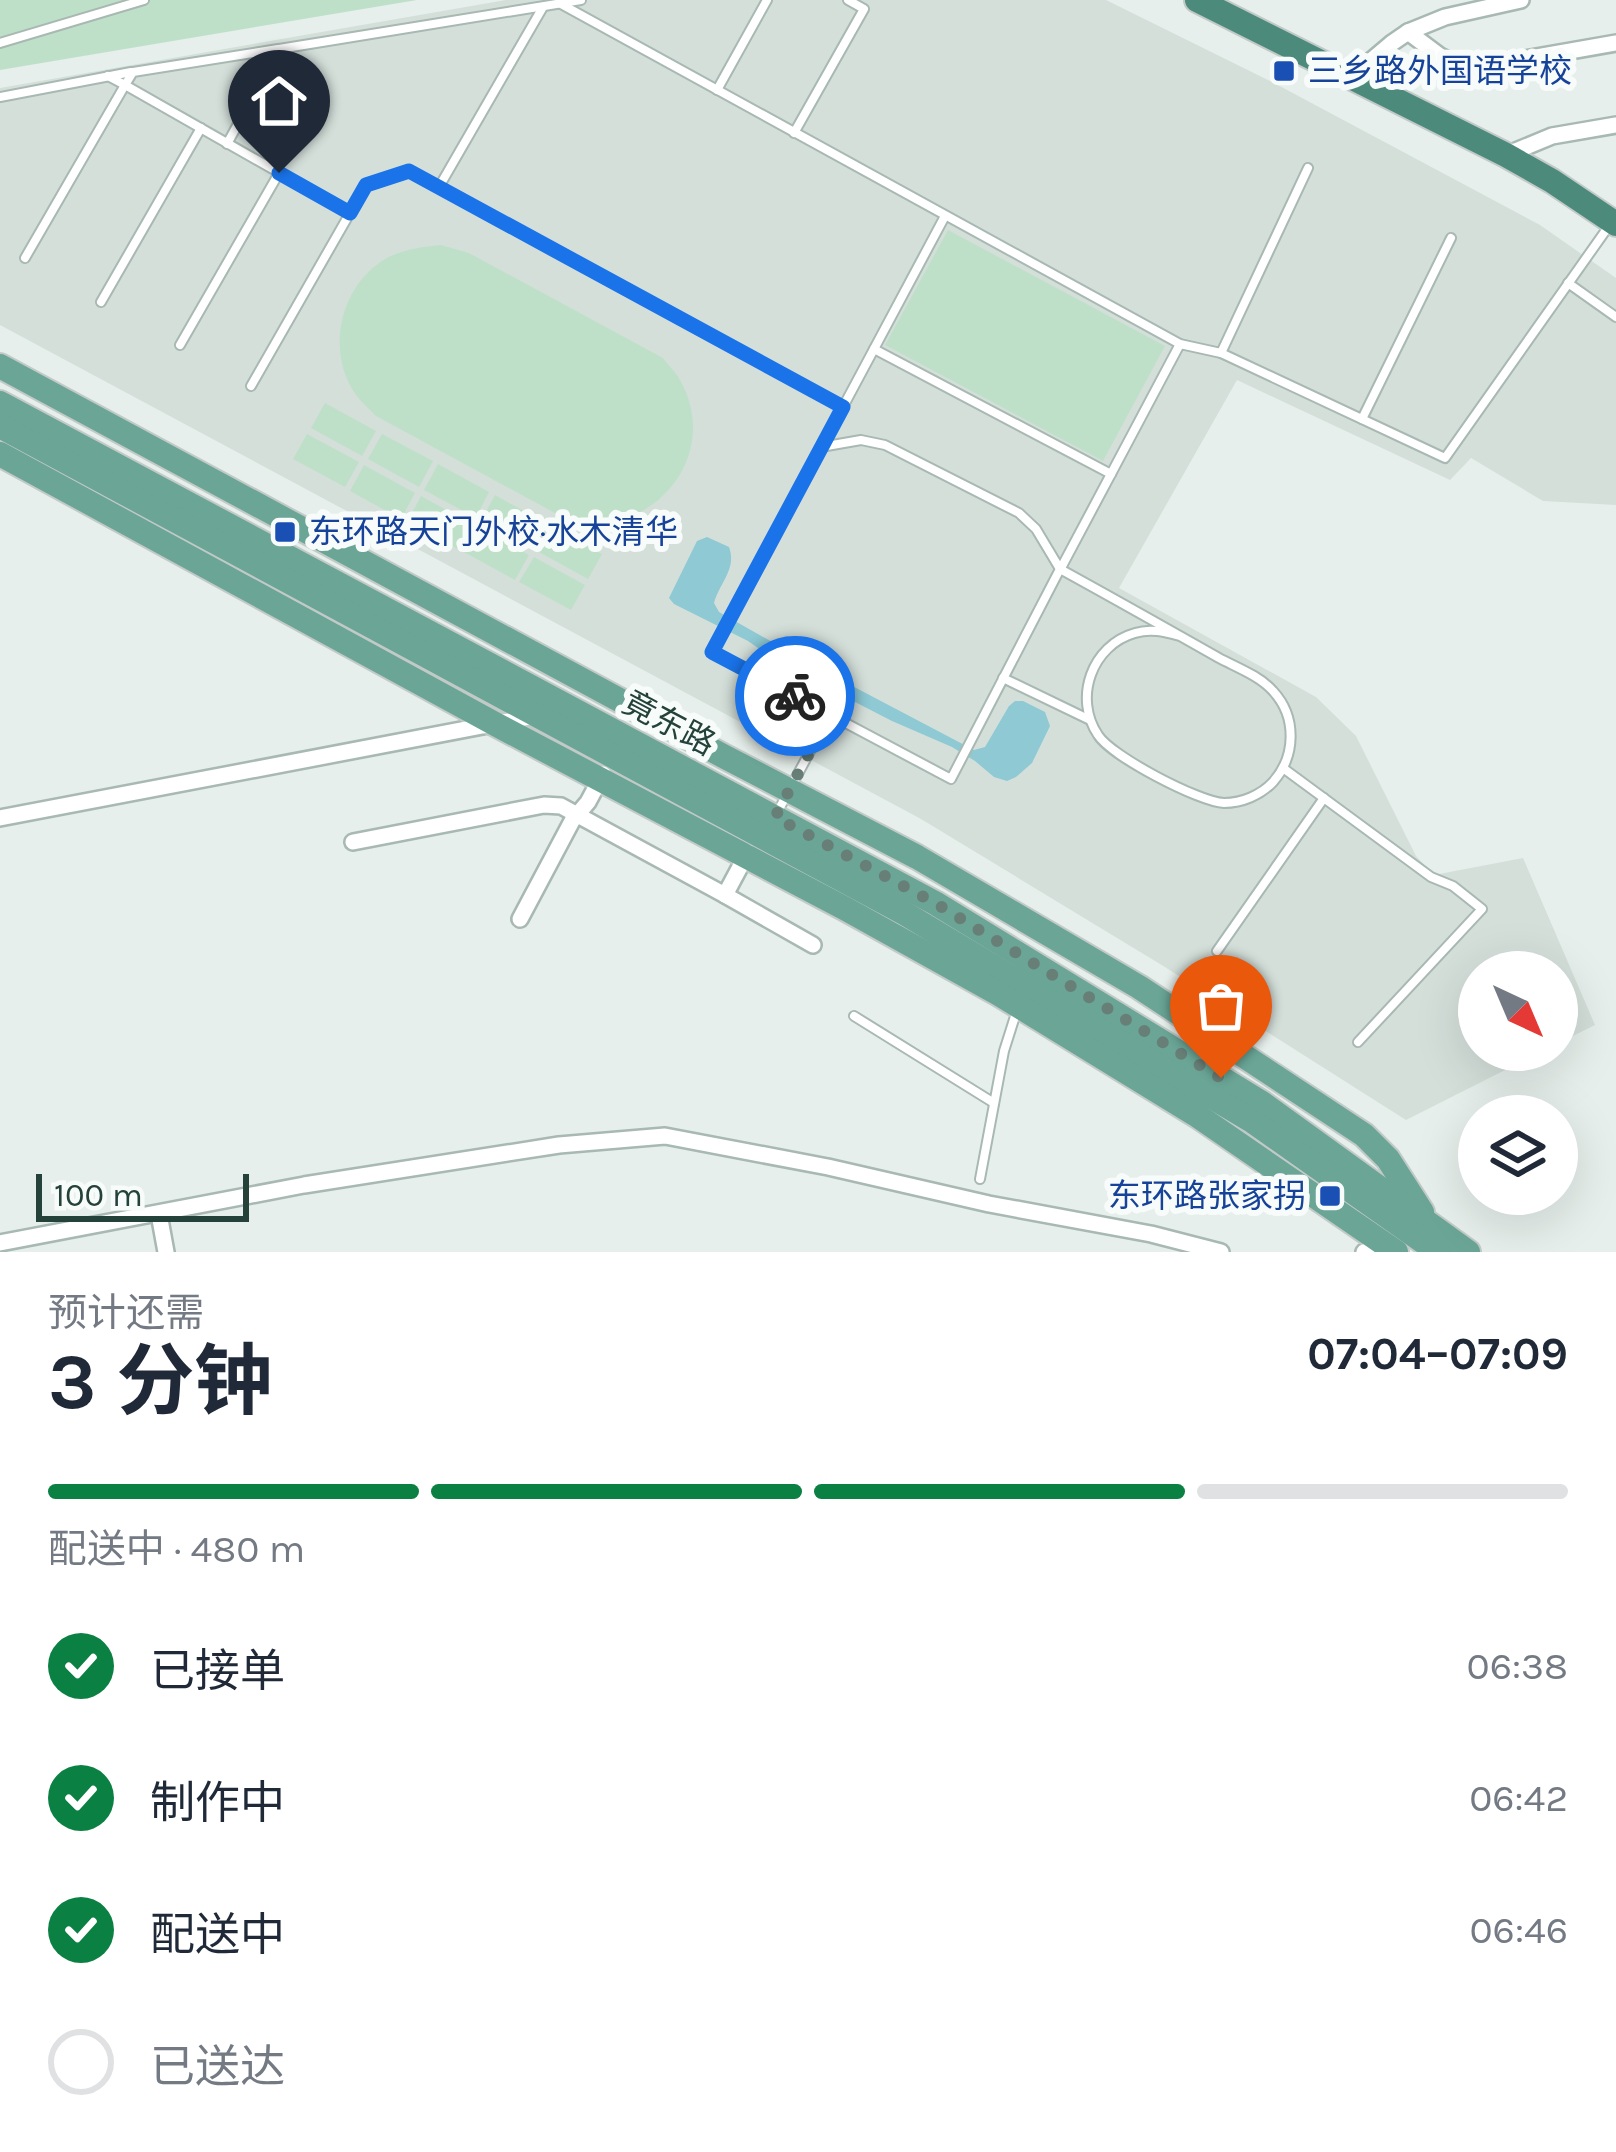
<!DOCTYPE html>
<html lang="zh">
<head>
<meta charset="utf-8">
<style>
	body { margin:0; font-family:Karla,"Noto Sans SC",sans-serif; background:#f6f6f7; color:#1f2937; height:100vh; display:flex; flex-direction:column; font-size:45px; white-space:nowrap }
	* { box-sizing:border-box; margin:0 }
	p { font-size:39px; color:#747a83 }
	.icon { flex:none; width:66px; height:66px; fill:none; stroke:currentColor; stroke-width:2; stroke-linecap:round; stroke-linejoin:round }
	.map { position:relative; height:1252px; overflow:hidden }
	.sheet { display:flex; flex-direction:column; background:#fff; flex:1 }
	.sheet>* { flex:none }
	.needle { width:78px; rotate:136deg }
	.buttons { position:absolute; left:1458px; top:951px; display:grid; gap:24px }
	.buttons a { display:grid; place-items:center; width:120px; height:120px; border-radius:50%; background:#fff; box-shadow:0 12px 48px #0002; font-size:60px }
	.scale { position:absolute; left:36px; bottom:30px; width:213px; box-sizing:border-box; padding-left:12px; border:6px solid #24423a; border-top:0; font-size:33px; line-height:42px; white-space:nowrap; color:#24423a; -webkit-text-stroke:9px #f7fbf9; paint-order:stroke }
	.pin { position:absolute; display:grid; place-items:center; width:102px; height:102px; color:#fff; margin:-123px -51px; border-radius:50% 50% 50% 0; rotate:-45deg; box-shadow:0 0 12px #0007 }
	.pin .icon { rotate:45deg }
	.courier { position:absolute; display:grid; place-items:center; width:120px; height:120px; margin:-60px; border:9px solid #1a73e8; border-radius:50%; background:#fff; color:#222; box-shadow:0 3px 15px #0007 }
	.summary em { font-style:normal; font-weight:700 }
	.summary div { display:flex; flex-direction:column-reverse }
	.summary { display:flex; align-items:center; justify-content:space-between; height:204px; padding:0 48px }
	h1 { font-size:78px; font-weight:700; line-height:90px }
	.bar { display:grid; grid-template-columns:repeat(4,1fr); gap:18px 12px; align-content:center; height:144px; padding:0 48px }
	.bar i { height:15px; border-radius:9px; background:#e0e1e3 }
	.bar .current { background:#0b8043 }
	.bar p { grid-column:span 4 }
	ol { padding:0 48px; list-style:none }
	li { display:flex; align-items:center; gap:36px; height:132px }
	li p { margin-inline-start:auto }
	li .icon { padding:12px; border-radius:50%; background:#0b8043; color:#fff; stroke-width:4 }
	li:last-child { color:#747a83 }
	li i { width:66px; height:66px; border:6px solid #e0e1e3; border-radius:50% }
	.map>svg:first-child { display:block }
	.built { fill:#d4dfda }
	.green { fill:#bfe0c8 }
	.water { fill:#8ec9d4 }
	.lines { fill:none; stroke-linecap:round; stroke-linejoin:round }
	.service-casing { stroke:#a8b8b2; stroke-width:12 }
	.minor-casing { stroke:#a8b8b2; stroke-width:20 }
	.primary-casing { stroke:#c2cac8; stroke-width:28 }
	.trunk-casing { stroke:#c2cac8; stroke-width:28 }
	.service { stroke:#fff; stroke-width:8 }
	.minor { stroke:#fff; stroke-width:15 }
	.primary { stroke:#6aa596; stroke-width:24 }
	.trunk { stroke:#4c8a7c; stroke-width:24 }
	.done { stroke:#687f78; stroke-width:12; stroke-dasharray:0 21.6 }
	.route { stroke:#1a73e8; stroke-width:15 }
	.transit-dot { fill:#1a4fb4; stroke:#f7fbf9; stroke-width:4.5 }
	.labels { text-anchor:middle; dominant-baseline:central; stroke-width:12; stroke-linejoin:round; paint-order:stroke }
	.transit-label { font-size:33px; fill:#164399; stroke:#f7fbf9; text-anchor:start }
	.street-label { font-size:33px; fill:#24423a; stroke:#f7fbf9 }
</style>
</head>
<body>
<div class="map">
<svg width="1616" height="1252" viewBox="0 0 1616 1252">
	<rect width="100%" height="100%" fill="#e6efeb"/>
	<polygon class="built" points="506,0 1106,0 1274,83 1540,225 1616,278 1616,505 1543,501 1471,458 1450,480 1237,380 1119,588 1316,697 1356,736 1416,856 1434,875 1523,858 1595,1025 1557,1044 1557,972 1479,972 1479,1050 1545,1050 1406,1120 1160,964 921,819 0,325 0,88"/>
	<g class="green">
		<polygon points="0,0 417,0 0,70"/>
		<polygon points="948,230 1165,346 1103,461 885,345"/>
		<path d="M 441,245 L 469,253 L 663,358 C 668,365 676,372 680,380 C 716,443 673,515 604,523 C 592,525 579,521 566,519 L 376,416 C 369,409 361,402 356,395 C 325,351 340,286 385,259 C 403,249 421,247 441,245 Z"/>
		<polygon points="325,403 376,431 362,456 311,428"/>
		<polygon points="307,434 359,462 345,487 293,459"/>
		<polygon points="382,434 433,461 419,487 368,459"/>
		<polygon points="438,464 489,492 476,518 424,490"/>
		<polygon points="364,465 415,493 401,519 350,491"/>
		<polygon points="495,495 546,523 532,549 481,521"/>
		<polygon points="421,496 472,524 458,549 407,522"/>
		<polygon points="551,526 602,554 588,579 537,551"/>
		<polygon points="478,527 529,555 515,580 464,552"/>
		<polygon points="534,557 585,585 571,610 519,582"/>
	</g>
	<path class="water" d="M 707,537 L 729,547 C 737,569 720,582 714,603 L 719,612 L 820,669 L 974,750 L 985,747 L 1009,706 L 1015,701 L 1023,701 L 1045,712 L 1050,726 L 1032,763 L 1016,777 L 1007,781 L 994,777 L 975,761 L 952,747 L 892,721 L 779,663 L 748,641 L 674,604 L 669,598 L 697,541 Z"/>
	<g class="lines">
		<defs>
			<g id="service">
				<polyline points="561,4 1180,344 1221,353 1445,458 1611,223"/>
				<polyline points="543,7 439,187 843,407"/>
				<polyline points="0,43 144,0"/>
				<polyline points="108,76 125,85 133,72 278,49"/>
				<polyline points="717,90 767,0"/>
				<polyline points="0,97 131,72"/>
				<polyline points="794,133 864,9 848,0"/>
				<polyline points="227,144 279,49 581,0"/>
				<polyline points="945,216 874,349 1111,474 1180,344"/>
				<polyline points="25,258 125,85 350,213 366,185 409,171 439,187"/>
				<polyline points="1568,283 1616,317"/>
				<polyline points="101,302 201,128"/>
				<polyline points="180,345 279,173"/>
				<path d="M 874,349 L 712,652 L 951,779 L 1060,569 C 1113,598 1166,628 1219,658 C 1236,667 1260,676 1273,691 C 1297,717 1296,756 1273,782 C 1261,795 1242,803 1224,803 C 1199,802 1111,756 1098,735 C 1073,698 1092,645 1135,633 C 1151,628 1165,632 1180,636"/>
				<polyline points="1221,353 1308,168"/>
				<polyline points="251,386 350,213"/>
				<polyline points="1362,419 1451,238"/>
				<polyline points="821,447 861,440 885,445 1019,513 1036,529 1060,569"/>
				<polyline points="1061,568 1111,474"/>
				<polyline points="1003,678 1088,719"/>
				<polyline points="1283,768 1431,877 1453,886 1482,909 1358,1042"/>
				<polyline points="777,813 830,714"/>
				<polyline points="1217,951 1324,798"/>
				<polyline points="854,1016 994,1103"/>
				<polyline points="980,1179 1004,1051 1017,1010"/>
			</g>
			<g id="minor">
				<polyline points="1408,32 1445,17 1521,0"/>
				<polyline points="1353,76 1392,43 1408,32 1440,56 1467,69 1616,43"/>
				<polyline points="1506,155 1552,136 1616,125"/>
				<polyline points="0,818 540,715"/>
				<polyline points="353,842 544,805 561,806 725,895 748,852"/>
				<polyline points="725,895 813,945"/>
				<polyline points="520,919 572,821 588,802 603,774"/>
				<polyline points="159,1214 166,1252"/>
				<polyline points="0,1243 304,1185 559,1145 665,1136 828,1167 989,1204 1151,1234 1221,1252"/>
				<polyline points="1364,1252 1391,1244"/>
			</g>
			<g id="primary">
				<polyline points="0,366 725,757 917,857 1139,987 1364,1135 1388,1159 1422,1212"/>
				<polyline points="0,403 935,903 1262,1103 1468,1252"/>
				<polyline points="0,426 904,913 1252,1121 1438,1252"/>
				<polyline points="0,454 497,725 846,909 999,994 1198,1116 1396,1252"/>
			</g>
			<polyline id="trunk" points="1197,0 1506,155 1552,181 1616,224"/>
		</defs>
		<use href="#service" class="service-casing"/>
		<use href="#minor" class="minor-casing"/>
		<use href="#primary" class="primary-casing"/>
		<use href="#trunk" class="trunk-casing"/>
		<use href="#service" class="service"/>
		<use href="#minor" class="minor"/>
		<use href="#primary" class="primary"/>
		<use href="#trunk" class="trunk"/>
	</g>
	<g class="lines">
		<polyline class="done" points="795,696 830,714 775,817 935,903 1221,1078"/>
		<polyline class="route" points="279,173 350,213 366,185 409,171 843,407 712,652 795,696"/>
	</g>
	<g class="transit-dot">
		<rect x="1272" y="59" width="24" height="24" rx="6"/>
		<rect x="273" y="520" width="24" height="24" rx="6"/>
		<rect x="1318" y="1184" width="24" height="24" rx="6"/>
	</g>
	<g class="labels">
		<g class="transit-label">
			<text x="1308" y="71">三乡路外国语学校</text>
			<text x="309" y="532">东环路天门外校·水木清华</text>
			<text x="1306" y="1196" text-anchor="end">东环路张家拐</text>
		</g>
		<g class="street-label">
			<text transform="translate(669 723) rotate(28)">竟东路</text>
		</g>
	</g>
</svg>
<div class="buttons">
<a><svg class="needle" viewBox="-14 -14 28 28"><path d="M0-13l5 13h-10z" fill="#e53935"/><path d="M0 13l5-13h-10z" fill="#747a83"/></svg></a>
<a><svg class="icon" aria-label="layers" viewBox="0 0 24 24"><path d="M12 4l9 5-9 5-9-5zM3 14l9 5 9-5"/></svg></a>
</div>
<div class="scale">100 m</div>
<div class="pin" style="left:1221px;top:1078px;background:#ea580c"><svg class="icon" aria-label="bag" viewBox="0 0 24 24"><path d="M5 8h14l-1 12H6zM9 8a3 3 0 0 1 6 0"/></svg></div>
<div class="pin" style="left:279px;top:173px;background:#1f2937"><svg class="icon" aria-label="home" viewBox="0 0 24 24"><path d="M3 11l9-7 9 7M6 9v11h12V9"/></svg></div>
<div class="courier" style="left:795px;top:696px"><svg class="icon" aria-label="bike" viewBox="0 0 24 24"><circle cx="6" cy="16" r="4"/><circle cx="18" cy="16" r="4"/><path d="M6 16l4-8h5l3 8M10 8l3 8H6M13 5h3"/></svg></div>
</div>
<section class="sheet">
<div class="summary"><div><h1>3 分钟</h1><p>预计还需</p></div><em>07:04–07:09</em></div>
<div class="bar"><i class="current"></i><i class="current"></i><i class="current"></i><i></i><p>配送中 · 480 m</p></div>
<ol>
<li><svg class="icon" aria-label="check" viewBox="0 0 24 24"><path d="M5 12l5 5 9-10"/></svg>已接单<p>06:38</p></li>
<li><svg class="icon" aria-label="check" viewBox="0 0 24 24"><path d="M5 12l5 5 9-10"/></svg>制作中<p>06:42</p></li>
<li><svg class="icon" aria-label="check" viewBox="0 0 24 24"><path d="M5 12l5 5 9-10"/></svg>配送中<p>06:46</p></li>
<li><i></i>已送达</li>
</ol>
</section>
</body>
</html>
